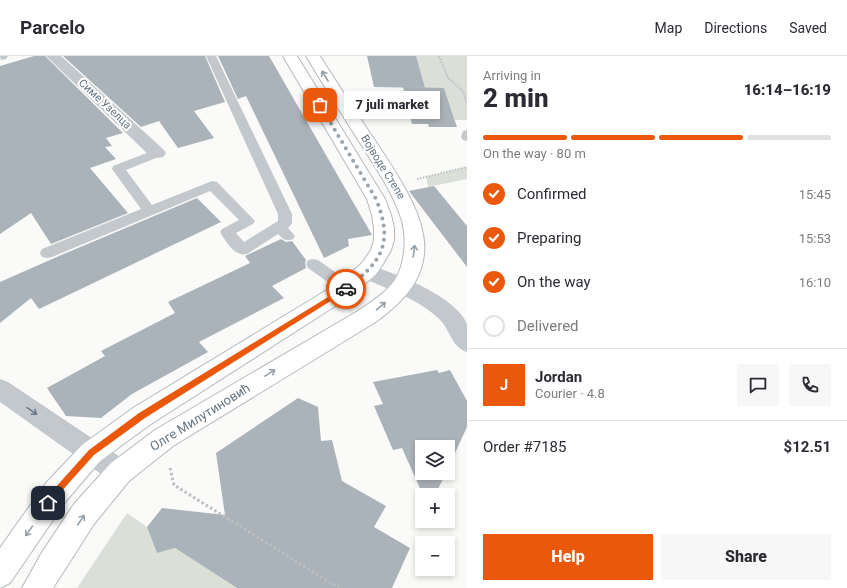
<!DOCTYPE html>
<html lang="en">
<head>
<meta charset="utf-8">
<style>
	body { margin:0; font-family:Roboto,sans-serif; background:#f7f7f7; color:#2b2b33; height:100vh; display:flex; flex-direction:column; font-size:15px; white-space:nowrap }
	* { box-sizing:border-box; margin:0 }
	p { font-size:13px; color:#7c7c81 }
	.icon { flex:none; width:22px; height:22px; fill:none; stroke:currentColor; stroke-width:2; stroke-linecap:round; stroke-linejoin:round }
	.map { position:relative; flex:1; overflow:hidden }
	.panel { display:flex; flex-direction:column; background:#fff; width:380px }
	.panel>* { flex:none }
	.fabs { position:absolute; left:415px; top:384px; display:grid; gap:8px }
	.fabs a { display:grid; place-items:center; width:40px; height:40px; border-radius:0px; background:#fff; box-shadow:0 2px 6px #0003; font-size:20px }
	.pin { position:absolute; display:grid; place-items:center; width:34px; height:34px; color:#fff; margin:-17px; border-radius:8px; box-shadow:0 2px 6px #0006 }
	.courier { position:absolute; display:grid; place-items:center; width:40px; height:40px; margin:-20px; border:3px solid #ea580c; border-radius:50%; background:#fff; color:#222; box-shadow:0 1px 5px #0007 }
	.bubble { position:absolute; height:28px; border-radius:0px; background:#fff; box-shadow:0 2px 6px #0003; font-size:13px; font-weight:800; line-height:28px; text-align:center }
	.headline em { font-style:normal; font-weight:800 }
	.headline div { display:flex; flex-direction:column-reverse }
	.headline { display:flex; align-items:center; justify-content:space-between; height:68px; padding:0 16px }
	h1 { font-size:26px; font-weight:800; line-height:30px }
	.bar { display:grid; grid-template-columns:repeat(4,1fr); gap:6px 4px; align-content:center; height:48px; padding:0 16px }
	.bar i { height:5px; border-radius:3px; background:#e1e1e2 }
	.bar .on { background:#ea580c }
	.bar p { grid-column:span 4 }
	.line { display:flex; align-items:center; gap:10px; padding:0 16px; border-top:1px solid #e1e1e2 }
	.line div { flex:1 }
	.round { display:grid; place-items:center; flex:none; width:42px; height:42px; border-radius:0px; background:#f7f7f7 }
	ol { padding:0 16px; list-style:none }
	li { display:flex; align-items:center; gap:12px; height:44px }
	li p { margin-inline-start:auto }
	li .icon { padding:4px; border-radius:50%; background:#ea580c; color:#fff; stroke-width:4 }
	li:last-child { color:#7c7c81 }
	li i { width:22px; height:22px; border:2px solid #e1e1e2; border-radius:50% }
	.cta { display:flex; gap:8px; margin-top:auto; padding:8px 16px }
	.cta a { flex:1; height:46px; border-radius:0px; background:#ea580c; color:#fff; font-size:16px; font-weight:800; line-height:46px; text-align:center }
	.cta a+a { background:#f7f7f7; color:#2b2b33 }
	header { display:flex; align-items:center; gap:24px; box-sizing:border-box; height:56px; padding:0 20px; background:#fff; border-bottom:1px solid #e1e1e2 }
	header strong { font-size:19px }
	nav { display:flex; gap:22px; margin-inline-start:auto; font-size:14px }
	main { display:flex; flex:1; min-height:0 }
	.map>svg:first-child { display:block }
	.green { fill:#dadfd7 }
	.building { fill:#aab3b9 }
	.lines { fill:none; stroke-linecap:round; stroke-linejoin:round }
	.secondary-casing { stroke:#b3babf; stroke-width:2 }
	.path-far1 { stroke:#bbbfc2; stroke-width:2; stroke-dasharray:1.5 1.5; stroke-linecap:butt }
	.path { stroke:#bbbfc2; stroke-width:3; stroke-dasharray:2.5 2.5; stroke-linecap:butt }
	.lane { fill:#c3c8cc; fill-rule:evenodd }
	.street { fill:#c3c8cc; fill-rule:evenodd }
	.secondary { fill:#fff; fill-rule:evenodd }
	.oneway { stroke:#939fa8 }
	.oneway2 { stroke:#6a7a87 }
	.route { fill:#ea580c }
	.done { stroke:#99a4ac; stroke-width:4; stroke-dasharray:0 7.2 }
	.labels { text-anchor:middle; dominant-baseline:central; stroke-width:4; stroke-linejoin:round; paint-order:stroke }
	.far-street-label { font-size:11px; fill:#657683; stroke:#fff }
	.street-label { font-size:13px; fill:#657683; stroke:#fff }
</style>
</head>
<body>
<header>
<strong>Parcelo</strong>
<nav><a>Map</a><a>Directions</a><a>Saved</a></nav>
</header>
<main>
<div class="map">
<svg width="467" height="532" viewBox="0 0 467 532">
	<rect width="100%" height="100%" fill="#fafaf8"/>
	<g class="green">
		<polygon points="415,0 467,0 467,64 455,64 444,32 425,32"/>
		<polygon points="467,111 467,123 428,131 426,121"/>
		<polygon points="127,457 147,471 157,497 175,492 237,532 77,532"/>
	</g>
	<g class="building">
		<polygon points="34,0 45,0 123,77 106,82 112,90 105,91 116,103 90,112 128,157 51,188 31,157 0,178 0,10"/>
		<polygon points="63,0 205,0 225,46 194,55 214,82 178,92 159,65 141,71"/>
		<polygon points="218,0 269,0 372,179 348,183 349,190 324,202 246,40 238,43"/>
		<polygon points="367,0 416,0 425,32 374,31"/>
		<polygon points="403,31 444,32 457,71 429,71 428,68 412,68"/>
		<polygon points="434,130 467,170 467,211 409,135"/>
		<polygon points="197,142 221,166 39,253 31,242 0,267 0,226 59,200"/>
		<polygon points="281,183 286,186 292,185 306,204 305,207 306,212 272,230 284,242 199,286 208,296 132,338 101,362 66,360 47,332 105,300 101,295 175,257 168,246 250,207 245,200"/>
		<polygon points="437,314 439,317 450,314 467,345 467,371 448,412 448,391 422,391 422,417 446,417 435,439 423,439 402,392 393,394 374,350 383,348 373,326"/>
		<polygon points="298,342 318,351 321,385 332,384 342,425 386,450 374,471 410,492 392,532 237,532 175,492 157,497 147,471 162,452 225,459 216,397"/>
	</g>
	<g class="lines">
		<defs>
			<g id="secondary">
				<polygon points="283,0 297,0 385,143 391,159 394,172 394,184 391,194 383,208 376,218 354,238 151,368 100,405 66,445 10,527 0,532 0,492 46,427 82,389 133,352 340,226 362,207 371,194 374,184 374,172 372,159 367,143"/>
				<path d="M 306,0 L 320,0 C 339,30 358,60 378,89 C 422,156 457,210 374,267 L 173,390 L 129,425 L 94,468 L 53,532 L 22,532 L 41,498 L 74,448 L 111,407 L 155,374 L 358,255 C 371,246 386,237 395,224 C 405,208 407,183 402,165 C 394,138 377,114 362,90 C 343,60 324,30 306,0 Z"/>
			</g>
		</defs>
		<use href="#secondary" class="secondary-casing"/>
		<g class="path-far1">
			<polyline points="439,0 448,22 463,35 467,47"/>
			<polyline points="417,123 467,111"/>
		</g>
		<polyline class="path" points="170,412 174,429 339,532"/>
		<g class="lane">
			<path d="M 206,0 L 216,0 L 292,158 L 292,167 L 288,172 L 295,180 L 293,183 C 286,186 283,183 278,178 L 247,198 C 235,201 226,186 220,176 L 222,173 L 239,164 L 210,135 L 52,201 L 47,202 L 42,201 L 40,197 L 42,193 L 141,153 L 112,113 L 113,110 L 157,93 L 161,94 L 163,97 L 161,100 L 126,114 L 152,149 L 212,125 L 217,126 L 255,165 L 253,168 L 236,177 L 244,186 L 278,165 L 278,158 Z"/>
			<polygon points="467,74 467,85 463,84 461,81 463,75"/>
			<polygon points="313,203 318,204 352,228 355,232 352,236 347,238 342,236 308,212 306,208 308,204"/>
		</g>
		<g class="street">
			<polygon points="0,0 8,0 6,3 1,4"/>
			<polygon points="46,0 61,0 163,93 166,97 163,101 157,102 151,101"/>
			<path d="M 368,209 C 394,216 457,241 467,268 C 467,276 467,288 467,296 C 452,291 451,277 442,266 C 421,243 388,234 361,221 L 358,216 L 361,211 Z"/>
			<polygon points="0,323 8,326 129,407 133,416 129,425 120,428 111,425 0,346"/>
		</g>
		<use href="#secondary" class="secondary"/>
	</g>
	<defs><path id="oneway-shaft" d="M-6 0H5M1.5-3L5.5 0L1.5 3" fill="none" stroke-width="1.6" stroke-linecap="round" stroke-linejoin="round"/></defs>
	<g class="oneway">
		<use href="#oneway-shaft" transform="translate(325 20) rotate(-122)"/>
		<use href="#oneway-shaft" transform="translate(414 195) rotate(-82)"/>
		<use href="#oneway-shaft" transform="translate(381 250) rotate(-40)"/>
		<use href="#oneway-shaft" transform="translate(270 317) rotate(-31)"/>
		<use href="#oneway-shaft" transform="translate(81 464) rotate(-56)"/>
		<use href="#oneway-shaft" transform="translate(29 475) rotate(125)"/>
	</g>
	<use class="oneway2" href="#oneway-shaft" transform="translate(32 355) rotate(35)"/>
	<polygon class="route" points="346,230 348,231 348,234 145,362 94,399 59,438 51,450 46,450 46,444 54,433 89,394 139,357"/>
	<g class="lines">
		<path class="done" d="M 320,49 L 376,143 C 394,188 382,205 346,233"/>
	</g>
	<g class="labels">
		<g class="far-street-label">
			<text transform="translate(105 48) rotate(43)">Симе Узелца</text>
			<text transform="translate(383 111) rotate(58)">Војводе Степе</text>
		</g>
		<g class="street-label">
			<text transform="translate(200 361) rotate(-32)">Олге Милутиновић</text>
		</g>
	</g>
</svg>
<div class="fabs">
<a><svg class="icon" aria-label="layers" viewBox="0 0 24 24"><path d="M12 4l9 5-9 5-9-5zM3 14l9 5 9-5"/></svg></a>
<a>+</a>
<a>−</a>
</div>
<div class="pin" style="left:320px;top:49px;background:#ea580c"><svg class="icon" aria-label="bag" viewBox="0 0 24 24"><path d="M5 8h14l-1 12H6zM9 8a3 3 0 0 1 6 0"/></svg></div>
<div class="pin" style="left:48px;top:447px;background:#1f2937"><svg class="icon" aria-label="home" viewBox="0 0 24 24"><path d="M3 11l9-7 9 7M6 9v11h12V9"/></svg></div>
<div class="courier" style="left:346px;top:233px"><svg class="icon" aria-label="car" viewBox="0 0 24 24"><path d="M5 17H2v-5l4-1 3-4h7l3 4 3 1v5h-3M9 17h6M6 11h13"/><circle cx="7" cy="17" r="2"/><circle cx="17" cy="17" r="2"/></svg></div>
<div class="bubble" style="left:344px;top:35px;width:96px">7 juli market</div>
</div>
<section class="panel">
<div class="headline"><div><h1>2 min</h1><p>Arriving in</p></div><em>16:14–16:19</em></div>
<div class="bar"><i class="on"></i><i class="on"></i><i class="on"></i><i></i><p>On the way · 80 m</p></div>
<ol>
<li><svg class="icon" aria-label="check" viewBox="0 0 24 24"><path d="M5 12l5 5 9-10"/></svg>Confirmed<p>15:45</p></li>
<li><svg class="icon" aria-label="check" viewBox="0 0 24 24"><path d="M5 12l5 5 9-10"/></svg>Preparing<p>15:53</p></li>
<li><svg class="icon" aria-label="check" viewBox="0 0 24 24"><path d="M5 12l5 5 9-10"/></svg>On the way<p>16:10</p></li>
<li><i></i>Delivered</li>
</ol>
<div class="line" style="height:72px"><b class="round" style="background:#ea580c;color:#fff">J</b><div><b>Jordan</b><p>Courier · 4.8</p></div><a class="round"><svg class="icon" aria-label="chat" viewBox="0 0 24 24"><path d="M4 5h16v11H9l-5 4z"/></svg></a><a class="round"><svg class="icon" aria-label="phone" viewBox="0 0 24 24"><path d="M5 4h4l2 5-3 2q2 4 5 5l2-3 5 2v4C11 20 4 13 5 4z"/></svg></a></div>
<div class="line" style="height:52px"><div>Order #7185</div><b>$12.51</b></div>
<div class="cta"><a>Help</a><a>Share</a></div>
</section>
</main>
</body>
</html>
